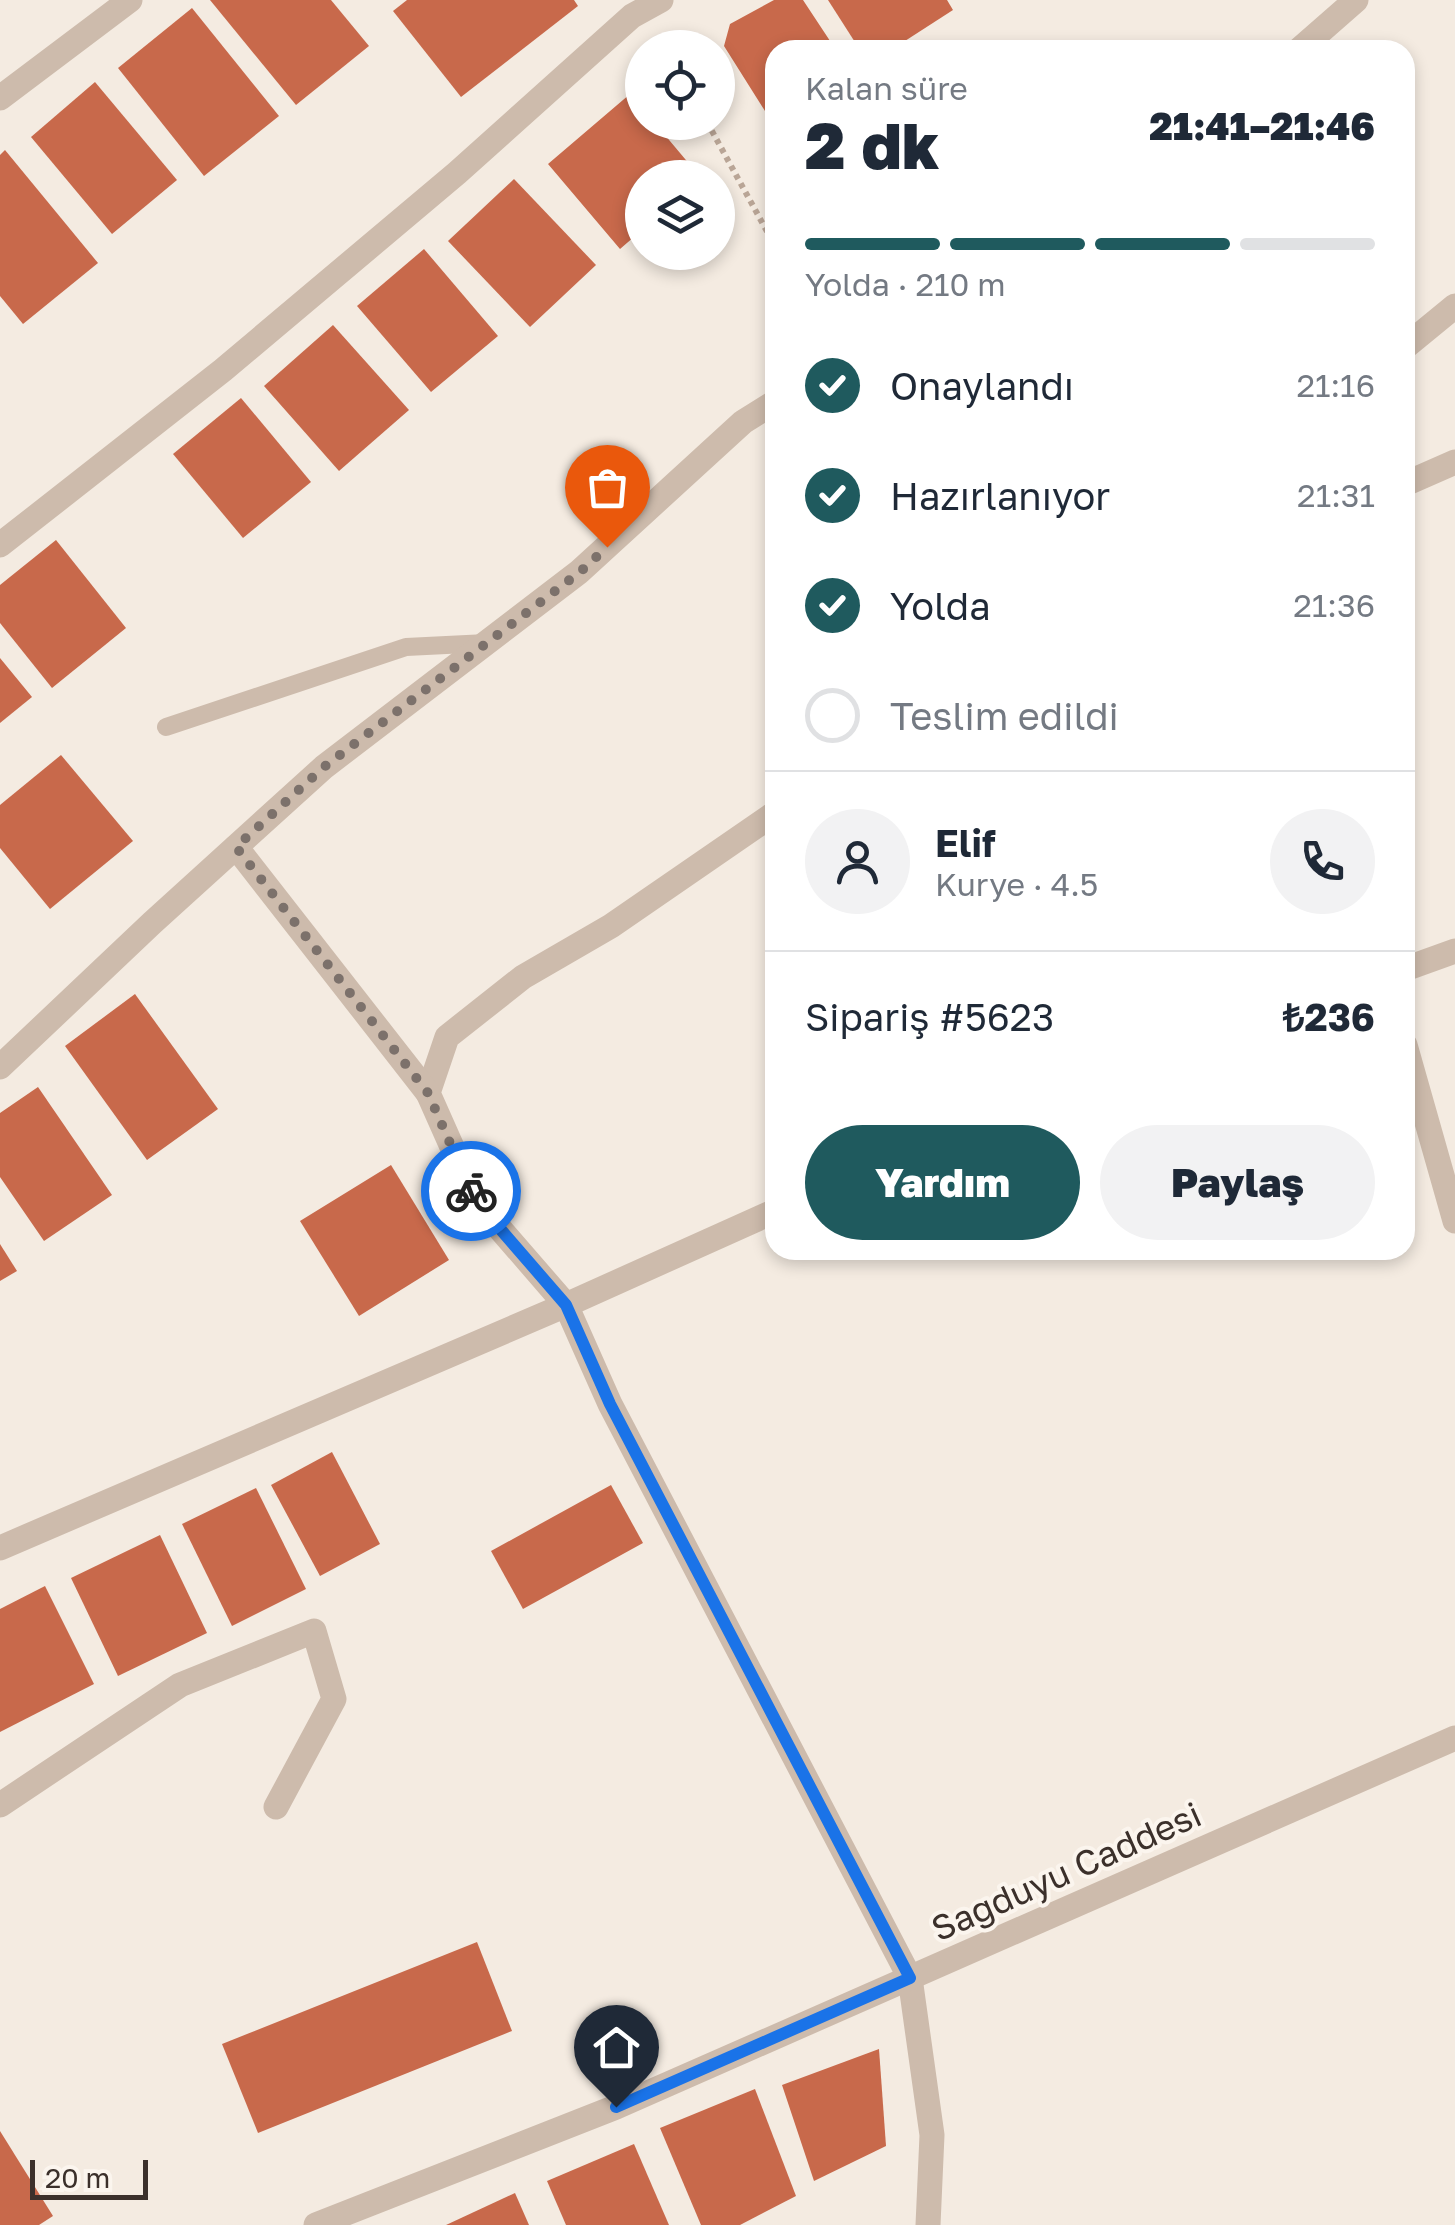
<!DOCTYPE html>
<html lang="tr">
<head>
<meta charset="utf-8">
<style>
	body { margin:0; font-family:"Golos Text",sans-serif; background:#f2f2f3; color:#1f2937; height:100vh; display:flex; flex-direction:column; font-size:38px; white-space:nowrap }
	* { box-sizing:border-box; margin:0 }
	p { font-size:32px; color:#747a83 }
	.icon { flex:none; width:55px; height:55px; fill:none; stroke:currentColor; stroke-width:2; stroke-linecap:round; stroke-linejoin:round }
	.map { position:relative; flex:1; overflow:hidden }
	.drawer { position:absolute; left:765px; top:40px; width:650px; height:1220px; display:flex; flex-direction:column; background:#fff; border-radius:30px; box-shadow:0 5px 15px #0003 }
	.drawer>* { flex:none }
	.tools { position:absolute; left:625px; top:30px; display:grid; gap:20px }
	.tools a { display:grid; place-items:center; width:110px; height:110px; border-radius:50%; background:#fff; box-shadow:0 5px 15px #0003; font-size:50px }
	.scale { position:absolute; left:30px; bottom:25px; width:118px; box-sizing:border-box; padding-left:10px; border:5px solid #3b302b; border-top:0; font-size:28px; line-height:35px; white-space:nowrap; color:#3b302b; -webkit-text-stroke:8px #fbf5ee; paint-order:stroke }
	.pin { position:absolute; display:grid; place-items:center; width:85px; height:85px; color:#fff; margin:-102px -42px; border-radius:50% 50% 50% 0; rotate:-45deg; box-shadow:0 0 10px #0007 }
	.pin .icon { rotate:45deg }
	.courier { position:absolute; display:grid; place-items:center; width:100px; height:100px; margin:-50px; border:8px solid #1a73e8; border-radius:50%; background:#fff; color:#222; box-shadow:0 2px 12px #0007 }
	.overview em { font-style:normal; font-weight:800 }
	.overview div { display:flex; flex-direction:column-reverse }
	.overview { display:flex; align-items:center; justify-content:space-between; height:170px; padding:0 40px }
	h1 { font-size:65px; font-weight:800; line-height:75px }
	.bar { display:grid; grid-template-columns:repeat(4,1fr); gap:15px 10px; align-content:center; height:120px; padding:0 40px }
	.bar i { height:12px; border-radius:8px; background:#e0e1e3 }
	.bar .active { background:#1f5a5e }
	.bar p { grid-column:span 4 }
	.line { display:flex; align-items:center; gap:25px; padding:0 40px; border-top:2px solid #e0e1e3 }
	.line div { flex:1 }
	.round { display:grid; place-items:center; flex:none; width:105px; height:105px; border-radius:52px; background:#f2f2f3 }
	ol { padding:0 40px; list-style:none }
	li { display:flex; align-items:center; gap:30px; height:110px }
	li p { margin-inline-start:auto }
	li .icon { padding:10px; border-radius:50%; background:#1f5a5e; color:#fff; stroke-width:4 }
	li:last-child { color:#747a83 }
	li i { width:55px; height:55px; border:5px solid #e0e1e3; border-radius:50% }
	.action { display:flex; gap:20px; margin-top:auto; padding:20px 40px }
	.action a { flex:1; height:115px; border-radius:60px; background:#1f5a5e; color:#fff; font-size:40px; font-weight:800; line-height:115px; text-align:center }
	.action a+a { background:#f2f2f3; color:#1f2937 }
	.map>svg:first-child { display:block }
	.building { fill:#c8694b }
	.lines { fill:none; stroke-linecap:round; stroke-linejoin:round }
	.path { stroke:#b9a596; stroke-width:6; stroke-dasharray:5 5; stroke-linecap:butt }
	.service { stroke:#cdbbac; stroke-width:18 }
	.minor { stroke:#cdbbac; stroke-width:25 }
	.tertiary { stroke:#cdbbac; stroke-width:25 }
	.done { stroke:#7c716b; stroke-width:10; stroke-dasharray:0 18 }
	.route { stroke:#1a73e8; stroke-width:12 }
	.labels { text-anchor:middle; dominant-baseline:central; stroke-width:8; stroke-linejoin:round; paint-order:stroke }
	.street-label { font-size:35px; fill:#3b302b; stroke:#fbf5ee }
</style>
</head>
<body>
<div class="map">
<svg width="1455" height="2225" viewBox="0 0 1455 2225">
	<rect width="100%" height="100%" fill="#f4ebe1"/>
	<g class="building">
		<polygon points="210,0 331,0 369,46 296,105"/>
		<polygon points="407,0 574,0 578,6 461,97 393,11"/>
		<polygon points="774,0 803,0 836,50 775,50 775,127 724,46 730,24"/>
		<polygon points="828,0 947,0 953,10 891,50 860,50"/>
		<polygon points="192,8 279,116 204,176 118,68"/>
		<polygon points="95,82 177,180 112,234 31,137"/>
		<polygon points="630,94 642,109 642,122 654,122 701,178 642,178 642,230 620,249 548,164"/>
		<polygon points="5,150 98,263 23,324 0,296 0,155"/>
		<polygon points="514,179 596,265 530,327 448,241"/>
		<polygon points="424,249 498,336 431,392 357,306"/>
		<polygon points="333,325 409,410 339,471 264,386"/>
		<polygon points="241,398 311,482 243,538 173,454"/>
		<polygon points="56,540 126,628 52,688 0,623 0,585"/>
		<polygon points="0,658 32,697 0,723"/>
		<polygon points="61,755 133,841 50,909 0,848 0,805"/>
		<polygon points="135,994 218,1109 147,1160 65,1046"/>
		<polygon points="38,1087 112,1195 44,1241 0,1177 0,1113"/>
		<polygon points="391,1165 449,1260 359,1316 300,1221"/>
		<polygon points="0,1244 17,1271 0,1281"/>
		<polygon points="332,1452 380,1544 320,1576 271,1485"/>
		<polygon points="611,1485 643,1543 523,1609 491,1551"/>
		<polygon points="256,1488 306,1589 232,1626 182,1524"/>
		<polygon points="160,1535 207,1633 118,1676 71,1578"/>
		<polygon points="45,1586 94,1684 0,1732 0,1609"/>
		<polygon points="477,1942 512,2031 258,2133 222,2044"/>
		<polygon points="879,2049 886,2146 814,2181 782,2085"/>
		<polygon points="755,2089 796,2196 740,2225 701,2225 660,2128"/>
		<polygon points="0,2131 53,2216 39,2225 0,2225"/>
		<polygon points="634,2144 669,2225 566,2225 547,2181"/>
		<polygon points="515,2193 529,2225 446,2225"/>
	</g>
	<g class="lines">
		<polyline class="path" points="707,122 775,246"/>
		<polyline class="service" points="166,727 406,647 487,643"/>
		<g class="minor">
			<polyline points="1299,50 1356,0"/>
			<polyline points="0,98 130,0"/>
			<polyline points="1405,347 1455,306"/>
			<polyline points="1405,484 1455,462"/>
			<polyline points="0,545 223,370 457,173 632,16 661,0"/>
			<polyline points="775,813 611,926 523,977 447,1037 428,1093 476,1201 566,1305 610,1404 910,1978 932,2135 928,2225"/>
			<polyline points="236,847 428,1093"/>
			<polyline points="1405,969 1455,951"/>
			<polyline points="1405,1045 1455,1221"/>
			<polyline points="0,1067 152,923 324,767 579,572 743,422 775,402"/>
			<polyline points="0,1548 566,1305 775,1211"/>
			<polyline points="0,1805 180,1685 314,1631 334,1699 276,1807"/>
		</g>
		<polyline class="tertiary" points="316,2225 616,2107 1455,1738"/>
	</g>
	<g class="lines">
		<polyline class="done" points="471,1191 428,1093 236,847 324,767 580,572 607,547"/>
		<polyline class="route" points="471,1191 476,1201 566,1305 610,1404 910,1978 616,2107"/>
	</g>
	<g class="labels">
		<g class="street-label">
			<text transform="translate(1066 1871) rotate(-24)">Sağduyu Caddesi</text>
		</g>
	</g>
</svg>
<div class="tools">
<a><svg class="icon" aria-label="locate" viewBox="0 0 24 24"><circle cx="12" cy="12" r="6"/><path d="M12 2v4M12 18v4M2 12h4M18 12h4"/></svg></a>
<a><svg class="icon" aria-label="layers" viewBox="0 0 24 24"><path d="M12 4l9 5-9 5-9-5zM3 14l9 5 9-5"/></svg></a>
</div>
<div class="scale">20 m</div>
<div class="pin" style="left:607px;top:547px;background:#ea580c"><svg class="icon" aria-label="bag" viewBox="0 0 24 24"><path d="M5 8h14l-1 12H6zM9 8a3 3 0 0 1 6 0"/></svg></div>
<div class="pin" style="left:616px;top:2107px;background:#1f2937"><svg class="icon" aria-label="home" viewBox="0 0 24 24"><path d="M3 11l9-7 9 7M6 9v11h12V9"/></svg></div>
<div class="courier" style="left:471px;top:1191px"><svg class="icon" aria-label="bike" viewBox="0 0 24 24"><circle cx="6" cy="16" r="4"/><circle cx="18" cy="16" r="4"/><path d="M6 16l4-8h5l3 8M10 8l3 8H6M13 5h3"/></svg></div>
<section class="drawer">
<div class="overview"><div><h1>2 dk</h1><p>Kalan süre</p></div><em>21:41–21:46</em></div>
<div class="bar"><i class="active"></i><i class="active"></i><i class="active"></i><i></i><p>Yolda · 210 m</p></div>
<ol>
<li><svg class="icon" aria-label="check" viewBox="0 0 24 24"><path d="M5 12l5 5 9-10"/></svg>Onaylandı<p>21:16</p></li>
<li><svg class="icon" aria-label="check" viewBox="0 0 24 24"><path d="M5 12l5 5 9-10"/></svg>Hazırlanıyor<p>21:31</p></li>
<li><svg class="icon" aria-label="check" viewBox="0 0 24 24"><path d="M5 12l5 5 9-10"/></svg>Yolda<p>21:36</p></li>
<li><i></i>Teslim edildi</li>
</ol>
<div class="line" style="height:180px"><a class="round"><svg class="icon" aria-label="person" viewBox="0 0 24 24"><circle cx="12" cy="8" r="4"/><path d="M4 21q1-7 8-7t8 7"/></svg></a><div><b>Elif</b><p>Kurye · 4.5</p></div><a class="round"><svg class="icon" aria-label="phone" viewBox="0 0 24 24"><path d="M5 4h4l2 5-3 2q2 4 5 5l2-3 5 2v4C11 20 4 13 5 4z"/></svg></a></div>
<div class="line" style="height:130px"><div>Sipariş #5623</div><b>₺236</b></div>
<div class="action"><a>Yardım</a><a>Paylaş</a></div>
</section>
</div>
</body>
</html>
